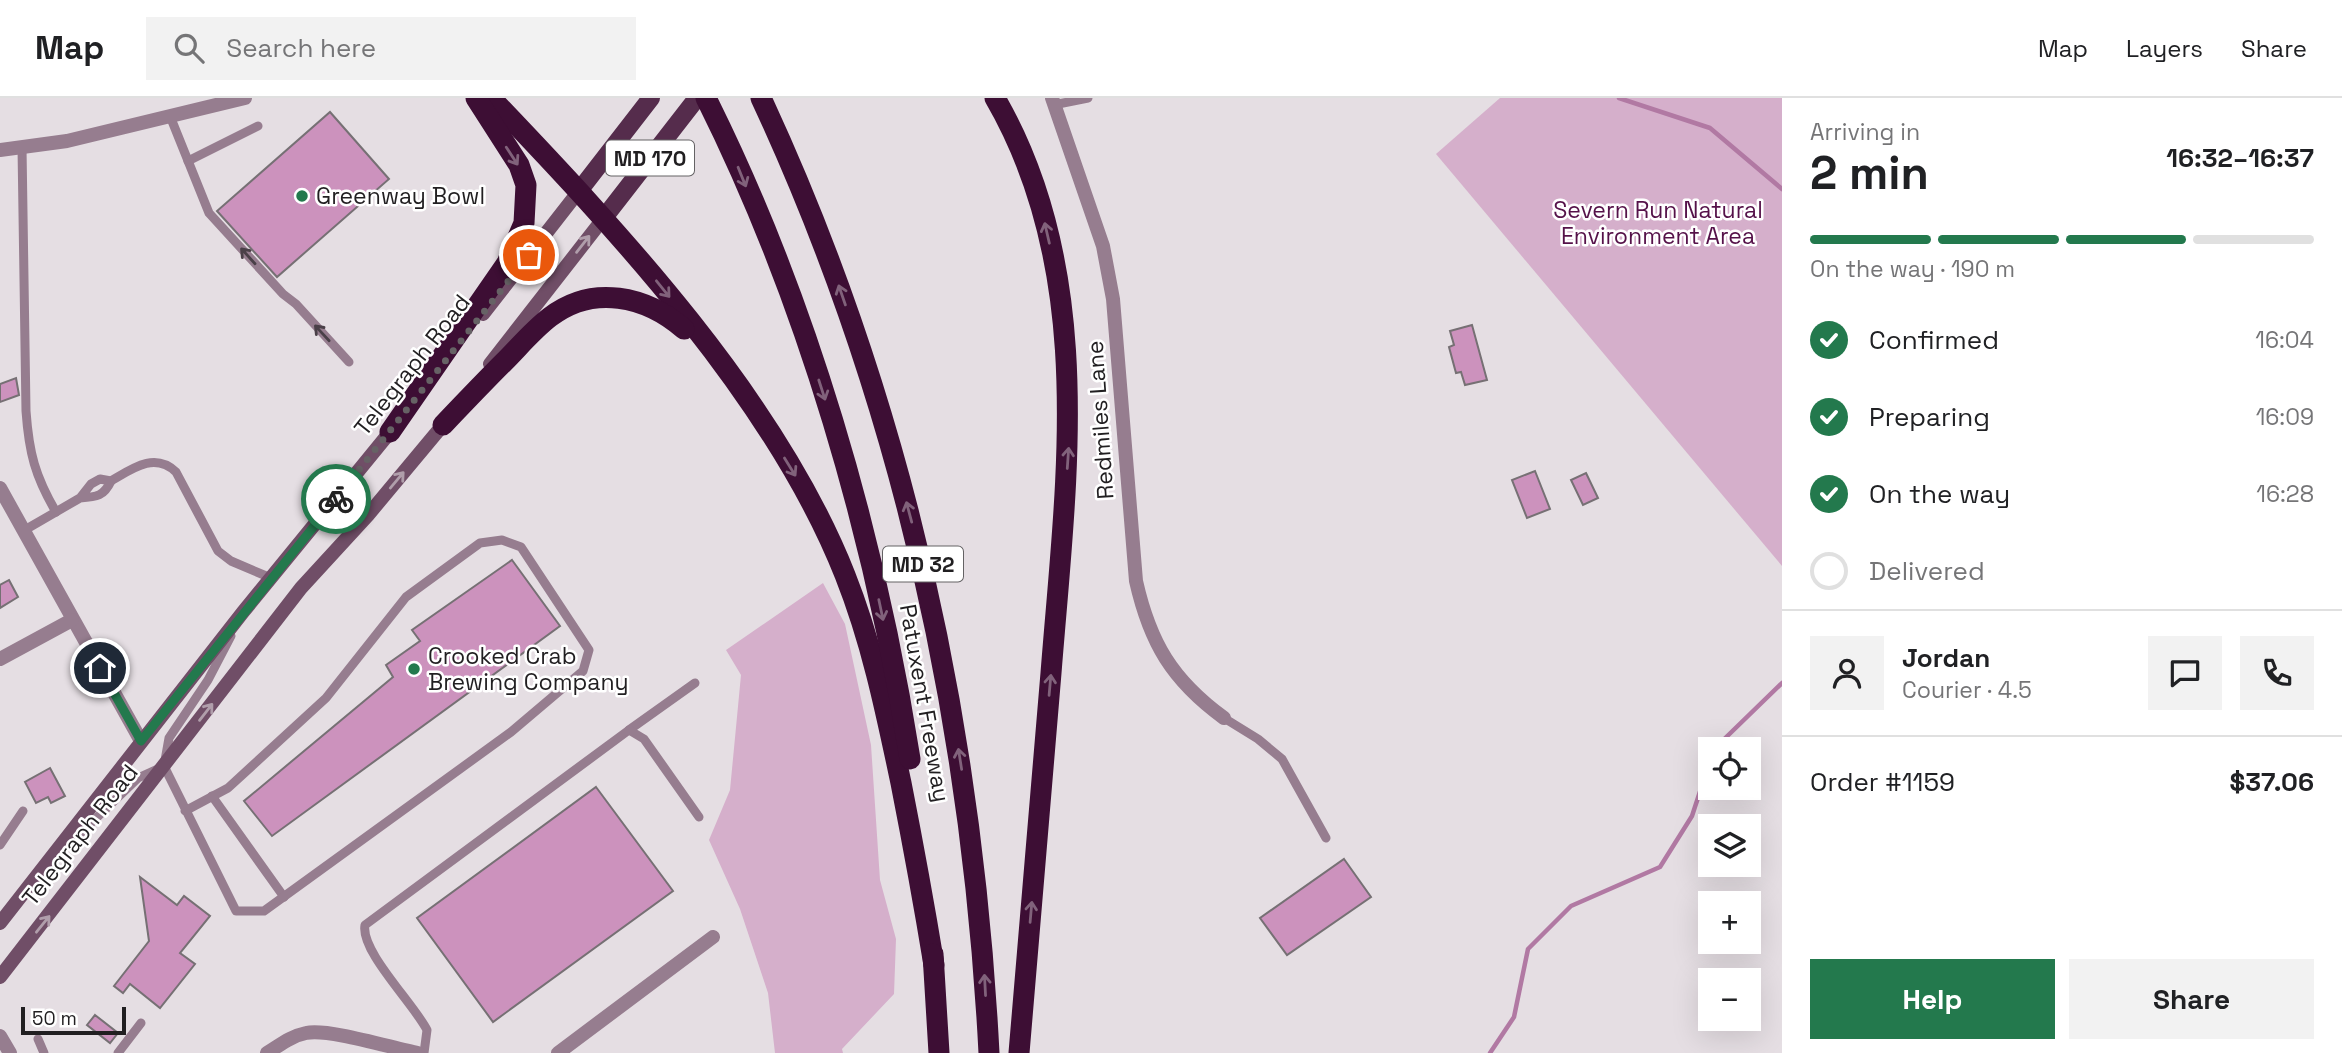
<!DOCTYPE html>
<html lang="en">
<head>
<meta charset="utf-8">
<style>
	body { margin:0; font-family:"Space Grotesk",sans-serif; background:#f2f2f2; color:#202124; height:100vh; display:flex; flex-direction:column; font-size:26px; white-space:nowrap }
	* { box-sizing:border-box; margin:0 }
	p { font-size:23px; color:#757577 }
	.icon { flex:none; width:38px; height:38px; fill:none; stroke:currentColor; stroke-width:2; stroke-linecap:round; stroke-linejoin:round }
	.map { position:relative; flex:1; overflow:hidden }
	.panel { display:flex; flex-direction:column; background:#fff; width:560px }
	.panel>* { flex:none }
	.controls { position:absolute; left:1698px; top:639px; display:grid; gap:14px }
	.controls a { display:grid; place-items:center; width:63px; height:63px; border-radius:0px; background:#fff; box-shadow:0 7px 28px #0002; font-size:35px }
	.scale { position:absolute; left:21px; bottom:18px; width:105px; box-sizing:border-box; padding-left:7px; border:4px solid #211f21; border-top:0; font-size:19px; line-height:24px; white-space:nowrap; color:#211f21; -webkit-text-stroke:5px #fff; paint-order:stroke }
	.pin { position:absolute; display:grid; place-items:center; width:60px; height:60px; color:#fff; margin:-30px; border:4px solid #fff; border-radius:50%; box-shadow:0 2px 7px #0007 }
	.courier { position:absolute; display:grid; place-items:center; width:70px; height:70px; margin:-35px; border:5px solid #23794d; border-radius:50%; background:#fff; color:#222; box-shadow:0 2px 9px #0007 }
	.overview em { font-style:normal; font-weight:700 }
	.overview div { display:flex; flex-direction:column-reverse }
	.overview { display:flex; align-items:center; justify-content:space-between; height:119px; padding:0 28px }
	h1 { font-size:46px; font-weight:700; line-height:52px }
	.bar { display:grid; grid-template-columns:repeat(4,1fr); gap:10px 7px; align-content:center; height:84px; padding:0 28px }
	.bar i { height:9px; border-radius:5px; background:#e0e0e0 }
	.bar .current { background:#23794d }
	.bar p { grid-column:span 4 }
	.line { display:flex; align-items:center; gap:18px; padding:0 28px; border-top:2px solid #e0e0e0 }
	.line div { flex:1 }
	.round { display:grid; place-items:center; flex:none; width:74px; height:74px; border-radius:0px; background:#f2f2f2 }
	ol { padding:0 28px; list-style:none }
	li { display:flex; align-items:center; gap:21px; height:77px }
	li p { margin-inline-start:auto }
	li .icon { padding:7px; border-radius:50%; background:#23794d; color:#fff; stroke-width:4 }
	li:last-child { color:#757577 }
	li i { width:38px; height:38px; border:4px solid #e0e0e0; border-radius:50% }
	.button { display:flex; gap:14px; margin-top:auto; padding:14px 28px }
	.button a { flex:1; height:80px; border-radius:0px; background:#23794d; color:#fff; font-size:28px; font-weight:700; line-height:80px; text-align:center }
	.button a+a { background:#f2f2f2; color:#202124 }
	header { display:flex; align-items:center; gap:42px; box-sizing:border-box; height:98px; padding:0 35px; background:#fff; border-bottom:2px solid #e0e0e0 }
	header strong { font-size:33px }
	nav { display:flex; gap:38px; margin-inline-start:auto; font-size:24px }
	.search { width:490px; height:63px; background:#f2f2f2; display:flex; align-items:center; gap:18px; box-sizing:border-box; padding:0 24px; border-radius:0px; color:#757577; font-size:26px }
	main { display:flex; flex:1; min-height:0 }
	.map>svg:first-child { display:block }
	.green { fill:#d5afcb }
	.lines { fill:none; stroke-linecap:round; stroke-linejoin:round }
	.stream { stroke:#b179a3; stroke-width:4.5 }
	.building { fill:#cc92bd; stroke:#767074; stroke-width:2 }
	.service { stroke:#967d8f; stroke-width:9 }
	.minor { stroke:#967d8f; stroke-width:14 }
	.secondary { stroke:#704e67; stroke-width:14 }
	.primary { stroke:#552c4c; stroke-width:18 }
	.motorway { stroke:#3d0e34; stroke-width:21 }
	.oneway { stroke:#81627b }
	.oneway2 { stroke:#b09eab }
	.oneway3 { stroke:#4a4048 }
	.done { stroke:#666265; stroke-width:7; stroke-dasharray:0 12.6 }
	.route { stroke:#23794d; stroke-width:9 }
	.poi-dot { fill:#23794d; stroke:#fff; stroke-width:2.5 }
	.labels { text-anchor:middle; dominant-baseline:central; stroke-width:5; stroke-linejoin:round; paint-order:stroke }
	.shield { fill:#fff; stroke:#646264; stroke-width:2 }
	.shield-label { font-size:21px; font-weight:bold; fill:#211f21 }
	.poi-label { font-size:23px; fill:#211f21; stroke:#fff; text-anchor:start }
	.park-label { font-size:23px; fill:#551149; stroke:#fff }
	.street-label { font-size:23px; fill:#211f21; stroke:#fff }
</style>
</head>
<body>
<header>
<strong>Map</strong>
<div class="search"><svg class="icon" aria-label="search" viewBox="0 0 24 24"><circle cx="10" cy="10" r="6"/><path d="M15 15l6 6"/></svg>Search here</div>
<nav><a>Map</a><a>Layers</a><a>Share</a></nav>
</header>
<main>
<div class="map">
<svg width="1782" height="955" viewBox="0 0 1782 955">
	<rect width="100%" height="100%" fill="#e5dee3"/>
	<g class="green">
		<polygon points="1500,0 1782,0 1782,468 1436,56"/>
		<polygon points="823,485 845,526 871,647 880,782 896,841 894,896 842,951 843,955 775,955 768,895 740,811 709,742 730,692 741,577 726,552"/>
	</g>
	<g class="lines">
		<g class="stream">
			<polyline points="1619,0 1710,30 1782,91"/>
			<polyline points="1714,651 1782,585"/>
			<polyline points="1490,955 1514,919 1528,851 1571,808 1660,769 1692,718 1710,663"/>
		</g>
	</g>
	<g class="building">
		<polygon points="330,14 389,81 277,179 217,113"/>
		<polygon points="1472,227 1487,282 1465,287 1461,274 1456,275 1449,249 1454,247 1450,233"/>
		<polygon points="16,280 19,297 0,304 0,286"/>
		<polygon points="1535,373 1550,411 1527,420 1512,382"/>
		<polygon points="1586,375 1598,400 1583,407 1571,382"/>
		<polygon points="512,462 560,528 272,738 244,703 393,579 386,567 420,543 412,532"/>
		<polygon points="9,482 18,499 0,510 0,487"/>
		<polygon points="50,670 65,698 51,705 48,699 36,705 25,684"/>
		<polygon points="596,689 673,793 493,924 417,820"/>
		<polygon points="1344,761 1371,799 1287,857 1260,820"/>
		<polygon points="140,779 177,807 184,798 210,818 180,855 195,866 160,910 130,886 123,895 114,888 149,843"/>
		<polygon points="95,917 118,935 110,945 87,927"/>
	</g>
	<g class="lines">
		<g class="service">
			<polyline points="1053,7 1088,0"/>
			<polyline points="170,18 209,115 283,196 296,206 349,264"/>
			<path d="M 22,49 L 26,313 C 29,355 35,378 56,414"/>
			<polyline points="188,63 258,28"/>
			<path d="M 111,383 C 133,370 155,354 176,374 L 218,453 L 231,463 L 271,480"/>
			<path d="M 23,433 L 80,400 L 91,386 L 100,381 L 111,383 C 104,398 97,399 80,400"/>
			<polyline points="1224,620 1258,641 1282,661 1326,740"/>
			<polyline points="629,632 695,585"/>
			<polyline points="212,698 284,799"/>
			<polyline points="185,713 228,690 326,600 406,499 480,445 502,442 521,449 589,552 583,573 511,634 264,813 236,813 164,668 169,640 208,582 231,538"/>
			<polyline points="0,747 23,713"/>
			<polyline points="64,751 138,680 162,669"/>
			<polyline points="38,941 44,955"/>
			<polyline points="118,955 141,925"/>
			<path d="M 424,955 L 427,932 C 414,906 360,853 365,827 L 629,632 L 644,641 L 699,719"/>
		</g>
		<g class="minor">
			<path d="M 1052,0 L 1103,148 L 1113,201 L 1136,483 C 1150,545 1172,582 1224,620"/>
			<polyline points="0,52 67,43 245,0"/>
			<polyline points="0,390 141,643"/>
			<polyline points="0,561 72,522"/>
			<polyline points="0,938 10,955"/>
			<path d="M 267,955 C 280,947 291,938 306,935 C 328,930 392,950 418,955"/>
			<polyline points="558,955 713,839"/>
		</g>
		<g class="secondary">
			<polyline points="483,216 579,93"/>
			<polyline points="490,266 603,121"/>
			<polyline points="0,825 243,514 395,328"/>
			<polyline points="0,879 301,490 368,417 448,321"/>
		</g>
		<g class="primary">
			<polyline points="579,93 651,0"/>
			<polyline points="603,121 697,0"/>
		</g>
		<g class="motorway">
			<path d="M 491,0 C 619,134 776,302 845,477 C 872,545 886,614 901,685 C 913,746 924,806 934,867"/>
			<path d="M 706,0 C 807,202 875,438 910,661"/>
			<path d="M 761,0 C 901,301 972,625 989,955"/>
			<path d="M 995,0 C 1097,176 1066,383 1051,575 C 1040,702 1030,828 1019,955"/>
			<path d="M 443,327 C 463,306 483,285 504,264 C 519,249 533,232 550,219 C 593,186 646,198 684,231"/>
			<polyline points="390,334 507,165 524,125 526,87 519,67 476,0"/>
			<polyline points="933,856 939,955"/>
		</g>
	</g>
	<defs><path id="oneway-shaft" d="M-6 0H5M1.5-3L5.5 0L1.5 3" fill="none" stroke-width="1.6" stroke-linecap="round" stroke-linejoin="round" transform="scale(1.75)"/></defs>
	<g class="oneway">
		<use href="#oneway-shaft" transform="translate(512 58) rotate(57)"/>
		<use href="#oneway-shaft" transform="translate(742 79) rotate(68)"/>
		<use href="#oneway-shaft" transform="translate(1047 135) rotate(-103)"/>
		<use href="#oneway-shaft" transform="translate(663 191) rotate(51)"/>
		<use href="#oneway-shaft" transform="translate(842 197) rotate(-109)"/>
		<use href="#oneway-shaft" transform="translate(822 292) rotate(72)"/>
		<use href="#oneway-shaft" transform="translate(1068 360) rotate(-86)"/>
		<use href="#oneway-shaft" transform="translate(790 369) rotate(58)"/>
		<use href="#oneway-shaft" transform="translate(909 414) rotate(-105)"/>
		<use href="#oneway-shaft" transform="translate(881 512) rotate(78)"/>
		<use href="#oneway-shaft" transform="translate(1050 587) rotate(-85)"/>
		<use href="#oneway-shaft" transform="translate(960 661) rotate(-99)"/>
		<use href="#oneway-shaft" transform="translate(1031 814) rotate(-85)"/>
		<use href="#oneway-shaft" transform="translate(985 887) rotate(-93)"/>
	</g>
	<g class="oneway2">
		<use href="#oneway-shaft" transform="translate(583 146) rotate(-52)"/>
		<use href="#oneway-shaft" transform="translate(397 382) rotate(-50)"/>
		<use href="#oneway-shaft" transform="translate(206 614) rotate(-52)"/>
		<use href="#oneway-shaft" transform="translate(43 826) rotate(-51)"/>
	</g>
	<g class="oneway3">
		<use href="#oneway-shaft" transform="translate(248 158) rotate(-132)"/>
		<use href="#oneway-shaft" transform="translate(322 235) rotate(-133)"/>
	</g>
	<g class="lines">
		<polyline class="done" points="336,401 529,157"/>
		<polyline class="route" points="100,570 141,643 336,401"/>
	</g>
	<g class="poi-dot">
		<circle cx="302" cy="98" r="7"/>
		<circle cx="414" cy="571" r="7"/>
	</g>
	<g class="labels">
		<g class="shield">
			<rect x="606" y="42.5" width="88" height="35" rx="5"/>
			<rect x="883" y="448.5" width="80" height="35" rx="5"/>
		</g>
		<g class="shield-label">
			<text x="650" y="60">MD 170</text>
			<text x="923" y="466">MD 32</text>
		</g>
		<g class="poi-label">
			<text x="316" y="98">Greenway Bowl</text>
			<text x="428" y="558">Crooked Crab<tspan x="428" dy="26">Brewing Company</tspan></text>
		</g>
		<g class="park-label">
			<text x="1658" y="112">Severn Run Natural<tspan x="1658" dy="26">Environment Area</tspan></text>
		</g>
		<g class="street-label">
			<text transform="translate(412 267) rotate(-52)">Telegraph Road</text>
			<text transform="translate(1100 322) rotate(-94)">Redmiles Lane</text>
			<text transform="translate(925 605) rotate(80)">Patuxent Freeway</text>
			<text transform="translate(80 737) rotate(-52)">Telegraph Road</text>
		</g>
	</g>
</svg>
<div class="controls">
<a><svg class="icon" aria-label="locate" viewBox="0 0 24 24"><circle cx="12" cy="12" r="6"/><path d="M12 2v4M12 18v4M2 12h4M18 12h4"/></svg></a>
<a><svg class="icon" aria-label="layers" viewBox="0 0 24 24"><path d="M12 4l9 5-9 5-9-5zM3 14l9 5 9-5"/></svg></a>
<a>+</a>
<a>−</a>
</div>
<div class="scale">50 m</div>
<div class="pin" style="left:529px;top:157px;background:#ea580c"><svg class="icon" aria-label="bag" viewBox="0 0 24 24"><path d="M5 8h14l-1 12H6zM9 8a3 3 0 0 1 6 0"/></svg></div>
<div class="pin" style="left:100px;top:570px;background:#1f2937"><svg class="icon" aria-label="home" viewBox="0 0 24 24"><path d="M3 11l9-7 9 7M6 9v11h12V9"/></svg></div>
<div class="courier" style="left:336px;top:401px"><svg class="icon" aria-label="bike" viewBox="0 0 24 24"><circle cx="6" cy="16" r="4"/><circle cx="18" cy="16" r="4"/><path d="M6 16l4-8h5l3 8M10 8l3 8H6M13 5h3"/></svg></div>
</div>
<section class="panel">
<div class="overview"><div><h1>2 min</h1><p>Arriving in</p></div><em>16:32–16:37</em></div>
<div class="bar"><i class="current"></i><i class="current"></i><i class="current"></i><i></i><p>On the way · 190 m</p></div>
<ol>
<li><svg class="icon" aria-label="check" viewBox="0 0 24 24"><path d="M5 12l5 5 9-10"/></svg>Confirmed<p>16:04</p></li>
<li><svg class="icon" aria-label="check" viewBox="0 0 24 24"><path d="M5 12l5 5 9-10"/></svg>Preparing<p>16:09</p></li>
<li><svg class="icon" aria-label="check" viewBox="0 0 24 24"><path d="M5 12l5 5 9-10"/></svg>On the way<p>16:28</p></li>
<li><i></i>Delivered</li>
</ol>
<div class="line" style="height:126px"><a class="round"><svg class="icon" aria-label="person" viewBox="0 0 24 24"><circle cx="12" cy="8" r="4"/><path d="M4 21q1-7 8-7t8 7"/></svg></a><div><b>Jordan</b><p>Courier · 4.5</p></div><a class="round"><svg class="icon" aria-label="chat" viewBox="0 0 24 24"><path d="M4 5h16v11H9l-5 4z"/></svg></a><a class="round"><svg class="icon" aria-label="phone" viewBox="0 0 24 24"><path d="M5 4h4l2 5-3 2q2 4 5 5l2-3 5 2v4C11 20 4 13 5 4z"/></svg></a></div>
<div class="line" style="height:91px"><div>Order #1159</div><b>$37.06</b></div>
<div class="button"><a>Help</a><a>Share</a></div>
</section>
</main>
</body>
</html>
